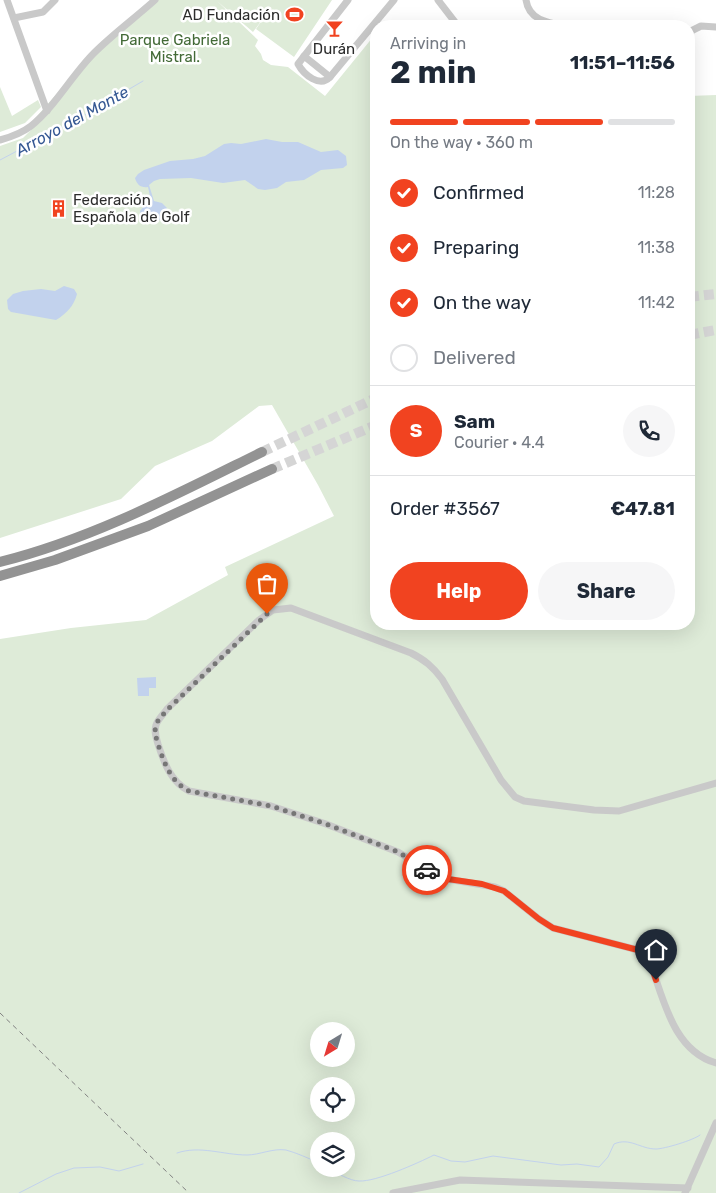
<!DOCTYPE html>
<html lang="en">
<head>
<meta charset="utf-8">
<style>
	body { margin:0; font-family:Rubik,sans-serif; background:#f6f6f7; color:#1f2937; height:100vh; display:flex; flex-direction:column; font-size:19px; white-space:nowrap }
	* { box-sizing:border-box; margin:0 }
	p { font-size:16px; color:#747a83 }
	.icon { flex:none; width:28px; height:28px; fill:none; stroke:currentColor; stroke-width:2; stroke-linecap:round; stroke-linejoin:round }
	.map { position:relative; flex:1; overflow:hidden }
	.drawer { position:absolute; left:370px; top:20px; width:325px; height:610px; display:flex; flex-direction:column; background:#fff; border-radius:20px; box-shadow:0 5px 20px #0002 }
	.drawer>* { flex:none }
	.needle { width:32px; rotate:218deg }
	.fabs { position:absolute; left:310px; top:1022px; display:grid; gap:10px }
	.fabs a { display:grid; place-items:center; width:45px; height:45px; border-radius:50%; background:#fff; box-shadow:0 5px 20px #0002; font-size:25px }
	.pin { position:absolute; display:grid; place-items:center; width:42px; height:42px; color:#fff; margin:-51px -21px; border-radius:50% 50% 50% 0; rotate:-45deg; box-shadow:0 0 5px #0007 }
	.pin .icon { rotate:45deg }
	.courier { position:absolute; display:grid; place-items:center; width:50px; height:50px; margin:-25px; border:4px solid #f14320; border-radius:50%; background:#fff; color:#222; box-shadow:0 1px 6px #0007 }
	.overview em { font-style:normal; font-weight:700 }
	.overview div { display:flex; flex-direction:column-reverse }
	.overview { display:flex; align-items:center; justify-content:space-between; height:85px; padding:0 20px }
	h1 { font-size:32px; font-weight:700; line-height:38px }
	.bar { display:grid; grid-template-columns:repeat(4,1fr); gap:8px 5px; align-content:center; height:60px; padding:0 20px }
	.bar i { height:6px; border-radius:4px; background:#e0e1e3 }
	.bar .on { background:#f14320 }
	.bar p { grid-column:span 4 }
	.line { display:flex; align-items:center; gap:12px; padding:0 20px; border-top:1px solid #e0e1e3 }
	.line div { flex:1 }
	.round { display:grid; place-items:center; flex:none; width:52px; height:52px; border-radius:26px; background:#f6f6f7 }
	ol { padding:0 20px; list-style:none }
	li { display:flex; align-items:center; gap:15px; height:55px }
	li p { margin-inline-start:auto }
	li .icon { padding:5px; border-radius:50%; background:#f14320; color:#fff; stroke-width:4 }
	li:last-child { color:#747a83 }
	li i { width:28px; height:28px; border:2px solid #e0e1e3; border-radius:50% }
	.cta { display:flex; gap:10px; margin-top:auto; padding:10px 20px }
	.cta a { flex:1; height:58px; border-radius:30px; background:#f14320; color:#fff; font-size:20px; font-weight:700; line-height:58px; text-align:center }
	.cta a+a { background:#f6f6f7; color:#1f2937 }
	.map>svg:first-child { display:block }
	.green { fill:#deebd8; fill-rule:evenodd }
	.water { fill:#c2d2ed }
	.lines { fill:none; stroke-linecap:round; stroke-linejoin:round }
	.stream { stroke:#c2d2ed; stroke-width:1 }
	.highway-tunnel { stroke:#d5d5d5; stroke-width:10; stroke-dasharray:10 5; stroke-linecap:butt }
	.minor { stroke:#c9c9c9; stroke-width:7 }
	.highway { stroke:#939393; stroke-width:10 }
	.rail { stroke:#818181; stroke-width:1; stroke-dasharray:5 4; stroke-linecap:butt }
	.done { stroke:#767676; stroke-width:5; stroke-dasharray:0 9 }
	.route { stroke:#f14320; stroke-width:6 }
	.labels { text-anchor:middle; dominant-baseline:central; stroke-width:5; stroke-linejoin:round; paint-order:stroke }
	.poi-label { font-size:15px; fill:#2c2c2c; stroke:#fff; text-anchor:end }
	.park-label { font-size:15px; fill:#436a37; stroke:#fff }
	.water-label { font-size:16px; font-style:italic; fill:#355893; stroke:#fff }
</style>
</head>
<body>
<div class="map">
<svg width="716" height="1193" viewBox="0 0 716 1193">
	<rect width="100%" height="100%" fill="#fff"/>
	<g class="green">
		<path d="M 156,0 L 332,0 L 294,57 L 256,29 L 265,16 L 253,32 L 217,1 L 258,40 L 255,46 L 261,54 L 263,60 L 271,65 L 288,67 L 325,96 L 373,37 L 376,41 L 376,624 L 689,624 L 689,96 L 716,95 L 716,1193 L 0,1193 L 0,639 L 71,628 L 146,620 L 228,575 L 225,567 L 334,516 L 318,485 L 272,405 L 259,406 L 212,441 L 155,466 L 121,499 L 0,538 L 0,146 L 23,138 L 31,130 L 30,124 L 76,72 ZM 319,1031 L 346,1031 L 346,1059 L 319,1059 ZM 319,1086 L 346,1086 L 346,1114 L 319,1114 ZM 319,1141 L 346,1141 L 346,1169 L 319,1169 Z"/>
		<polygon points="0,87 12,116 38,100 41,107 25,123 0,132"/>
	</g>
	<g class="water">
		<path d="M 266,139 L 282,142 L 298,142 L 321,152 L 338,150 L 346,156 L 347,165 L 343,168 L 321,170 L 304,180 L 286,182 L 277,188 L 265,190 L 258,189 L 245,180 L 223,183 L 191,178 L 160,179 L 154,181 L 149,185 L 154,201 L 162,203 L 167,208 L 167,216 L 163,220 L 154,219 L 147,222 L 141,215 L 140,211 L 144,206 L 151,201 L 148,187 C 141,188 137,185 135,178 L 138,174 L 144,170 L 170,161 L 193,159 L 205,156 L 224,144 L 231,143 L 241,144 Z"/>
		<path d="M 64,286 L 74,289 L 77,294 C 74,306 66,314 56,320 L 11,312 L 8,309 L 7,300 L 13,294 L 23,291 L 41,289 L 55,291 Z"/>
		<polygon points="156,677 156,688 149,688 149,696 138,696 137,678"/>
	</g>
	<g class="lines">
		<g class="stream">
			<polyline points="0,160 85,115 143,81"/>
			<path d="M 177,1153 C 200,1145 223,1155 247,1155 C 259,1155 273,1148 286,1150 C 297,1153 308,1158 319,1163"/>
			<path d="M 330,1169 C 337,1173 350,1181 359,1181 C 376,1182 418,1163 434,1155 L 451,1161 L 465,1162 L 493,1156 L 561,1165 L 577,1164 L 599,1167 L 608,1157 L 614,1144 C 630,1137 640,1149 656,1149 C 664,1149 694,1140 700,1135"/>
			<polyline points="19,1193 56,1174 74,1168 100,1167 119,1171 143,1164"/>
		</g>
		<g class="highway-tunnel">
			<polyline points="689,297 716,294"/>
			<polyline points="689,335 716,330"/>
			<polyline points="262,452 376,398"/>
			<polyline points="272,469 376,425"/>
		</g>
		<g class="minor">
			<polyline points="7,0 47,111"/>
			<path d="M 348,0 L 298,64 C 304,75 320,88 330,77 L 394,0"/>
			<polyline points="438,0 458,26"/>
			<path d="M 526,0 C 529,21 549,23 567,26"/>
			<polyline points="14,18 43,12 55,0"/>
			<polyline points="689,32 701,26 716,27"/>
			<polyline points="304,56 330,77"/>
			<path d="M 0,140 C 11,137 22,133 31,126 C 54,108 72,75 94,53 C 113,34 135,18 155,0"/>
			<path d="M 716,783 L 619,811 L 594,810 L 524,801 L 515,797 L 501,780 L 442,679 C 433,667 425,660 411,653 L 291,608 L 273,610 L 259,620 L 167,709 C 164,714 158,719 156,725 C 154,732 156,737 158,744 C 164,763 171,782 189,791 L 271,806 L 326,824 L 398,852 L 441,878 L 495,887 L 504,891 L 539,919 L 553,928 L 638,950 L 646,957 L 651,965 C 664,1001 674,1051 716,1063"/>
			<polyline points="393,1193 460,1180 688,1188"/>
			<polyline points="685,1193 716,1123"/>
		</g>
		<g class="highway">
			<path d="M 0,562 C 92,539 177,494 262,452"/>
			<polyline points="0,576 55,560 148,526 272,469"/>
		</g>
		<polyline class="rail" points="0,1013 189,1193"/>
	</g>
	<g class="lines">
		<path class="done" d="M 267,614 L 168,709 C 164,714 158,719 156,725 C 154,732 156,737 158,744 C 164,763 171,782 189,791 L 271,806 L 326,824 L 398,852 L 427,870"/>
		<path class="route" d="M 427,870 L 441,878 L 482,884 L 504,891 L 539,919 L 553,928 L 638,950 C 648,959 652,967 656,980"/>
	</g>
	<defs>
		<symbol id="stadium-bare" viewBox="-9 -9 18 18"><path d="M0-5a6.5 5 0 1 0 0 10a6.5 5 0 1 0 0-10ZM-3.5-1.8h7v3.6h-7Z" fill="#f14320" stroke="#fff" stroke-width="2.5" paint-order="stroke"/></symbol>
		<symbol id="bar-bare" viewBox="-9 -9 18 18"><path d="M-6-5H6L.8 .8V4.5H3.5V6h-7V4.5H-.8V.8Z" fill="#f14320" stroke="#fff" stroke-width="2.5" paint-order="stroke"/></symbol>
		<symbol id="building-bare" viewBox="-9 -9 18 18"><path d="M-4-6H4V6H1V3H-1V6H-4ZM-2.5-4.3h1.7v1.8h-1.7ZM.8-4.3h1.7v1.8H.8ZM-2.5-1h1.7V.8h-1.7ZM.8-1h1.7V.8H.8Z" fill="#f14320" stroke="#fff" stroke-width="2.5" paint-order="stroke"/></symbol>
	</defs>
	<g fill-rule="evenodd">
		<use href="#stadium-bare" x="282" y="2" width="25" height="25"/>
		<use href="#bar-bare" x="322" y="16" width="25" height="25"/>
		<use href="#building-bare" x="46" y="196" width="25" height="25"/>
	</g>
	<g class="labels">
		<g class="poi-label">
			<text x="280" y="15">AD Fundación</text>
			<text x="334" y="49" text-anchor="middle">Durán</text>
			<text x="73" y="200" text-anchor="start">Federación<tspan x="73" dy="17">Española de Golf</tspan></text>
		</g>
		<g class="park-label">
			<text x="175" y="40">Parque Gabriela<tspan x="175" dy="17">Mistral.</tspan></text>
		</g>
		<g class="water-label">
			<text transform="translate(72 121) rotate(-29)">Arroyo del Monte</text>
		</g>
	</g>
</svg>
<div class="fabs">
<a><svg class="needle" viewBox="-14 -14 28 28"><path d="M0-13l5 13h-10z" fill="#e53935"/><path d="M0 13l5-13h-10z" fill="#747a83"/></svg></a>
<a><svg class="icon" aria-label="locate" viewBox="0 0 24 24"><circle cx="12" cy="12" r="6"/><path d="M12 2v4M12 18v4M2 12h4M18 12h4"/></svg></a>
<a><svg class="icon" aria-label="layers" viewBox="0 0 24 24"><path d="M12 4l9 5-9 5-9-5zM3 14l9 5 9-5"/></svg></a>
</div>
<div class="pin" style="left:267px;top:614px;background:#ea580c"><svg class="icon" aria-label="bag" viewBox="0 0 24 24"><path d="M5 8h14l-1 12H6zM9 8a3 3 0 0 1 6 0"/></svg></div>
<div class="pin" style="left:656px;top:980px;background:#1f2937"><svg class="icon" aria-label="home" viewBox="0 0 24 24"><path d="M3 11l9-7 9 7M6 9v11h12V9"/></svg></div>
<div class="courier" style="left:427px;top:870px"><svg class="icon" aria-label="car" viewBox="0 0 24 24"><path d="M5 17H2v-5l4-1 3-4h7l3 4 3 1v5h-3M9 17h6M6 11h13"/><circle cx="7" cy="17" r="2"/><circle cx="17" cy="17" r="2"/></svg></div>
<section class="drawer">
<div class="overview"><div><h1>2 min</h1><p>Arriving in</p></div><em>11:51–11:56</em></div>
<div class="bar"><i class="on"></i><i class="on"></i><i class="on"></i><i></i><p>On the way · 360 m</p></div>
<ol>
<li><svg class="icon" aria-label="check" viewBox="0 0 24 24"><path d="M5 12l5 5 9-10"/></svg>Confirmed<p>11:28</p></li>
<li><svg class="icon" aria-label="check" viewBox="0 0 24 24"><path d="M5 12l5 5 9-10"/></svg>Preparing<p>11:38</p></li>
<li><svg class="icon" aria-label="check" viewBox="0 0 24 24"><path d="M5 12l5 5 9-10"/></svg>On the way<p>11:42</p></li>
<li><i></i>Delivered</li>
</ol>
<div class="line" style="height:90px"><b class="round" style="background:#f14320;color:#fff">S</b><div><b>Sam</b><p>Courier · 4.4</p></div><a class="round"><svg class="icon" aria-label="phone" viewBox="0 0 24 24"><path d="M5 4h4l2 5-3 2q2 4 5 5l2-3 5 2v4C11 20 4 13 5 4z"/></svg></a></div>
<div class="line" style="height:65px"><div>Order #3567</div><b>€47.81</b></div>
<div class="cta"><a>Help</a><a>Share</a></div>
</section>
</div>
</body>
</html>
